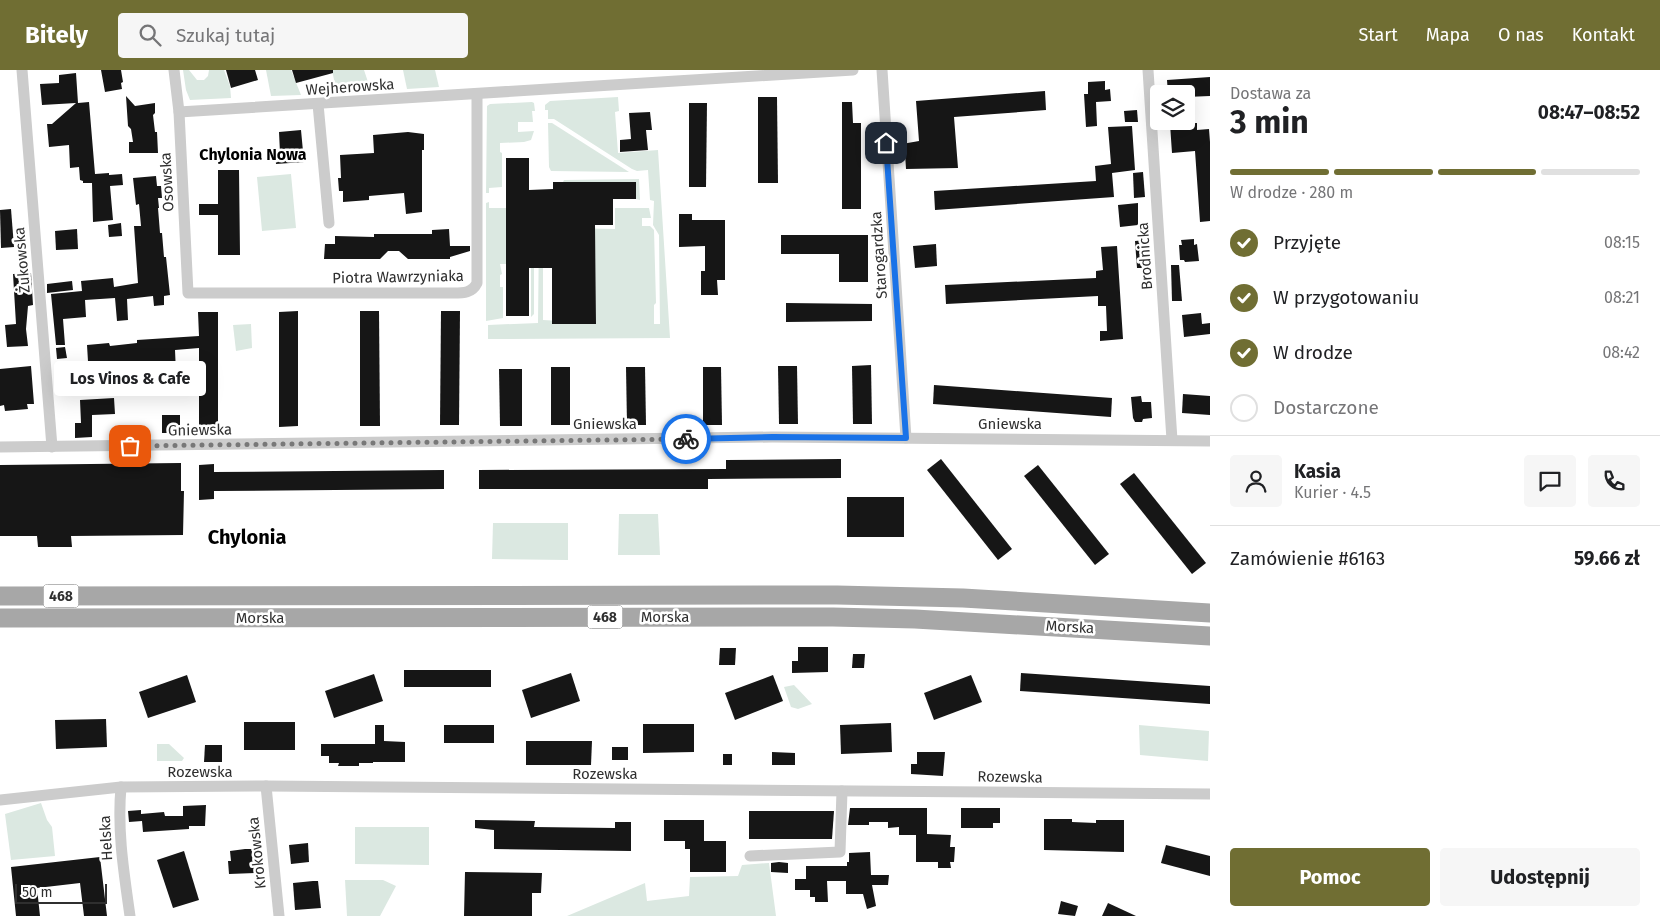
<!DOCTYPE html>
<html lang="pl">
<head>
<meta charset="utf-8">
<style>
	body { margin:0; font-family:"Fira Sans",sans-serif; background:#f6f6f6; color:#202124; height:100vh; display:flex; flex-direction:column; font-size:19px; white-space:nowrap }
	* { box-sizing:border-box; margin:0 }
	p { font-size:16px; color:#757577 }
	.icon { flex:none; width:28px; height:28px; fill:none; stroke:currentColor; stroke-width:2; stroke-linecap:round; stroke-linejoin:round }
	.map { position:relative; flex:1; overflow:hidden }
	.side { display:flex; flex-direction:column; background:#fff; width:450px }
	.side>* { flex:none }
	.buttons { position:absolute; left:1150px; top:15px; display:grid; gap:10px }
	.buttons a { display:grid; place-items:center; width:45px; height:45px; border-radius:5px; background:#fff; box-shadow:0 5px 20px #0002; font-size:25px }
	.scale { position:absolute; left:15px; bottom:12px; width:92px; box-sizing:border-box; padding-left:5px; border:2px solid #2f2f2f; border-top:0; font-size:14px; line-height:18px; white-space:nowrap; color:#2f2f2f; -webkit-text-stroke:4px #fff; paint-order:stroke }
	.pin { position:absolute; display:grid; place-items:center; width:42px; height:42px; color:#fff; margin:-21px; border-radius:10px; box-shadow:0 2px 8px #0006 }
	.courier { position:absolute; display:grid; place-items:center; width:50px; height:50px; margin:-25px; border:4px solid #1a73e8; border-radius:50%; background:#fff; color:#222; box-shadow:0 1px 6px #0007 }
	.bubble { position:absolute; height:35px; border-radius:5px; background:#fff; box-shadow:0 5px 20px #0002; font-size:16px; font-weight:700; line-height:35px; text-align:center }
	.head em { font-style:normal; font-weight:700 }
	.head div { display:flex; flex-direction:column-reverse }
	.head { display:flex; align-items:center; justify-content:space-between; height:85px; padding:0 20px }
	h1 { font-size:32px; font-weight:700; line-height:38px }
	.bar { display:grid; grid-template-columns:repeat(4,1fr); gap:8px 5px; align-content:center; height:60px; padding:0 20px }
	.bar i { height:6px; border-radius:4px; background:#e0e0e0 }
	.bar .active { background:#706e33 }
	.bar p { grid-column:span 4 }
	.line { display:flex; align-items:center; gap:12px; padding:0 20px; border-top:1px solid #e0e0e0 }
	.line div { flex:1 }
	.round { display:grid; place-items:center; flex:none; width:52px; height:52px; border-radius:5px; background:#f6f6f6 }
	ol { padding:0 20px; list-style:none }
	li { display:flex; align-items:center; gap:15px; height:55px }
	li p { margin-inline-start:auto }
	li .icon { padding:5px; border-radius:50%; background:#706e33; color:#fff; stroke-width:4 }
	li:last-child { color:#757577 }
	li i { width:28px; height:28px; border:2px solid #e0e0e0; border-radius:50% }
	.action { display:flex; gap:10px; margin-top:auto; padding:10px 20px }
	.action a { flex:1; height:58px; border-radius:5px; background:#706e33; color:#fff; font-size:20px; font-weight:700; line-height:58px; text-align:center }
	.action a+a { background:#f6f6f6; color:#202124 }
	header { display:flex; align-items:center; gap:30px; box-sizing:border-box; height:70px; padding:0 25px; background:#706e33; color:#fff }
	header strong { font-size:24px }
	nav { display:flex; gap:28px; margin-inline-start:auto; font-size:18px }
	.search { width:350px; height:45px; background:#f6f6f6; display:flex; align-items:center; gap:12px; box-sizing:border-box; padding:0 18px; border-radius:5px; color:#757577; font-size:19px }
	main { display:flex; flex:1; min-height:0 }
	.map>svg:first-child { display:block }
	.green { fill:#dbe8e1 }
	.building { fill:#161616 }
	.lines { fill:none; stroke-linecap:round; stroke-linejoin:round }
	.street { stroke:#ccc; stroke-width:11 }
	.primary { stroke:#a7a7a7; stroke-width:19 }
	.done { stroke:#787878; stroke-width:5; stroke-dasharray:0 9 }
	.route { stroke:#1a73e8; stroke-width:6 }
	.labels { text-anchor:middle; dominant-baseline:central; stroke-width:5; stroke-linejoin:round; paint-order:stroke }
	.shield { fill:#fff; stroke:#6d6d6d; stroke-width:1 }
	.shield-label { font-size:14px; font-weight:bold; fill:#2f2f2f }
	.street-label { font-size:15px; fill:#2f2f2f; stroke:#fff }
	.neighbourhood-label { font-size:16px; font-weight:bold; fill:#000; stroke:#fff }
	.district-label { font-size:20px; font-weight:bold; fill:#000; stroke:#fff }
</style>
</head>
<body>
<header>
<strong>Bitely</strong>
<div class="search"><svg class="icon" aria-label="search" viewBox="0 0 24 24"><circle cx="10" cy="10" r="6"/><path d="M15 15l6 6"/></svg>Szukaj tutaj</div>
<nav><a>Start</a><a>Mapa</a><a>O nas</a><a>Kontakt</a></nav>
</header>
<main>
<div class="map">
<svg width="1210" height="846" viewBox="0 0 1210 846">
	<rect width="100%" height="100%" fill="#fff"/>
	<g class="green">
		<polygon points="183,0 189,0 197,10 204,10 208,6 209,0 224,0 230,16 231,28 190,30 186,20"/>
		<polygon points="266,0 291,0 301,25 271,26"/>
		<polygon points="332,0 364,0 371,21 337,24"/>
		<polygon points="403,0 435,0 439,17 407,19"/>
		<polygon points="618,27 619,41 615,42 618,83 658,80 670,268 488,269 488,255 538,253 539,162 543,170 543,250 596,253 595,169 565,158 615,159 615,138 649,138 651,148 642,148 642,156 650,156 654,160 656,233 654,235 654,254 660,254 659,165 653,155 654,131 650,130 648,100 637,101 632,99 554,49 548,49 548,40 545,40 545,35 550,31"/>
		<polygon points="532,32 534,33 535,41 532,41 533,52 518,52 518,62 534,61 531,70 524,72 500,73 500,82 502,83 502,117 489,118 489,123 486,123 487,36 490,34"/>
		<polygon points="548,53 552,53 629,102 551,101 549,97"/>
		<polygon points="291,104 296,158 262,161 257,107"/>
		<polygon points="639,109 640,130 636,129 635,112 563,112 564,110"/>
		<polygon points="489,132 489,138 506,138 506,194 500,194 502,204 500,205 500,217 503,217 503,248 486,251 486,133"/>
		<polygon points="531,133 534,133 534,244 531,247"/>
		<polygon points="251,254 252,278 236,281 233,255"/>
		<polygon points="619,444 658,444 660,485 618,485"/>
		<polygon points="493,453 568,453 568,490 492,489"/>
		<polygon points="794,615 812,634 798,639 791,637 784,617"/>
		<polygon points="1139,655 1209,661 1208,691 1140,685"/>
		<polygon points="157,674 169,674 184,688 182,691 157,691"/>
		<polygon points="41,733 47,750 52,757 55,786 11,790 5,744"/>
		<polygon points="355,757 429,757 429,795 355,794"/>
		<polygon points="769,793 776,846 567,846 645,813 647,831 689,826 690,807 738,806 742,795"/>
		<polygon points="345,810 383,810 396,816 380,846 347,846"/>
	</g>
	<g class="building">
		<polygon points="101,0 121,0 123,12 121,13 122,19 105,22"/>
		<polygon points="226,0 255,0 258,10 231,18"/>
		<polygon points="292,0 333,0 333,3 296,13"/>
		<polygon points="76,3 78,33 89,32 95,104 109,103 109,105 122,104 123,115 110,116 113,150 93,152 92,113 83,113 83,111 80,110 79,97 70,98 69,75 49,77 47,54 52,54 76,33 42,35 40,14 59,13 59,5"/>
		<polygon points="1210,7 1210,26 1186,27 1186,24 1168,24 1167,10"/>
		<polygon points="1105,11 1105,20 1110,19 1111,31 1096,32 1097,56 1086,57 1084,24 1088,24 1088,12"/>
		<polygon points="1045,21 1046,40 954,47 958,98 906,99 905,83 903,83 902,74 919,71 916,31"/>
		<polygon points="126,26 135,36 155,33 155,43 153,45 155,62 157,62 158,83 129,83 129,72 133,72 131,59 128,56"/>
		<polygon points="758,27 777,27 778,113 758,113"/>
		<polygon points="842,32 852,32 853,53 861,53 861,139 842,139"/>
		<polygon points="689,33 707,33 706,117 689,117"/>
		<polygon points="1137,40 1138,52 1125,52 1124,41"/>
		<polygon points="650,42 652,60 646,60 648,80 620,82 620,70 631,69 629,43"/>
		<polygon points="1197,53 1197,60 1209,59 1210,72 1210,151 1200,152 1195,81 1172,83 1170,54"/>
		<polygon points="1132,56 1135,100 1112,103 1114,127 935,140 934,121 1096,111 1095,96 1111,94 1108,57"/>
		<polygon points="301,60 304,92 276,94 275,83 280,83 279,62"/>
		<polygon points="408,62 424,64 424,80 422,80 422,142 406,144 404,123 369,126 369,130 343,132 343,121 339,121 338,108 341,108 340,85 374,83 373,65"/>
		<polygon points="506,88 529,88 529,120 553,119 553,112 636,112 636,129 613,129 613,155 595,155 596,254 552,254 552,198 529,198 529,246 506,246"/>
		<polygon points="218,100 239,100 240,185 218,185 218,145 199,145 199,134 218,134"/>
		<polygon points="1143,102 1145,127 1134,128 1133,103"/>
		<polygon points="156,106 157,116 161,116 162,128 158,128 159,138 158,138 160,163 162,163 164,187 166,187 170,225 164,226 164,235 154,236 153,226 127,229 128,250 117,251 115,228 85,230 86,247 63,249 65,275 56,275 51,224 82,221 81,211 113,208 114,217 138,213 134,156 141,156 139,134 136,135 133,108"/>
		<polygon points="1138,133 1138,155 1120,157 1118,135"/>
		<polygon points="11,139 14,177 1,178 0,140"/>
		<polygon points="679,144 692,144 692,150 725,150 725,210 717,210 718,225 701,225 701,201 705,201 705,176 679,177"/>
		<polygon points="121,153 122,166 109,167 108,155"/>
		<polygon points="77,159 78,179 56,180 55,161"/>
		<polygon points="449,159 450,176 470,176 470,181 450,187 450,189 408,189 399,181 388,181 380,189 324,189 325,174 335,174 335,166 374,167 374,164 432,164 432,160"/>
		<polygon points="781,165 868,165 868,212 839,212 839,184 781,184"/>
		<polygon points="1194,169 1194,175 1197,174 1199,191 1185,192 1184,190 1180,190 1179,175 1182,175 1181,170"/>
		<polygon points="1146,170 1147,198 1137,198 1135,171"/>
		<polygon points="936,174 937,196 915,198 913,176"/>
		<polygon points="1117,176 1123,269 1100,271 1100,261 1107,261 1106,236 1098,236 1098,226 946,234 945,215 1096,208 1096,201 1103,200 1101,177"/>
		<polygon points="1171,195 1179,195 1182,231 1172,231"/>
		<polygon points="31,203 33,235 28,236 26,259 28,276 7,277 5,255 16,254 13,204"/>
		<polygon points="72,211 73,220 47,223 47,214"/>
		<polygon points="786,233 872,234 872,251 786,252"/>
		<polygon points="298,241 298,356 279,357 279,242"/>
		<polygon points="360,241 379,241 380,356 360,356"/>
		<polygon points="441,241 460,241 459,355 440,355"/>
		<polygon points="198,242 218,242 218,357 199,357 199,278 175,280 176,303 150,305 152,324 122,326 120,305 89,308 87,275 109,273 110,276 137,273 137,270 199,266"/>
		<polygon points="1201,243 1202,254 1210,253 1210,264 1184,267 1182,245"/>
		<polygon points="65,277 67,288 57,289 56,278"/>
		<polygon points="871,295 872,354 853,354 852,296"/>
		<polygon points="31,296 34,334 27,334 28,339 5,341 4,335 0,336 0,299"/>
		<polygon points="778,296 797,296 798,354 779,354"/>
		<rect x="551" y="297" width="19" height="58"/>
		<polygon points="626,297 645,297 646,355 627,355"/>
		<polygon points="703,297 721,297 722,355 703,355"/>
		<polygon points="499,299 522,299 522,356 500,356"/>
		<polygon points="934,315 1112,328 1111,347 933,334"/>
		<polygon points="1183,324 1210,326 1210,345 1182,343"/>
		<polygon points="1141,326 1142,332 1151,332 1152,348 1143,349 1142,352 1135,352 1133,348 1131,327"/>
		<polygon points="114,328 115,344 92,345 92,367 75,368 75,353 81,353 80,330"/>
		<rect x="162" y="345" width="18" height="18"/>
		<polygon points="841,389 841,408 708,409 708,419 479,419 479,400 726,399 726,390"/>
		<polygon points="941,389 1012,479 998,490 927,400"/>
		<polygon points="181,393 181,421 184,421 183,465 71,466 72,477 38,477 37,466 0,466 0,395"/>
		<polygon points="214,394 214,402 444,400 444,419 214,421 214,429 199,430 199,395"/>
		<polygon points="1038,395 1109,484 1095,495 1024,406"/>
		<polygon points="1134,403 1206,493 1192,504 1120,414"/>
		<rect x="847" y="427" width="57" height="40"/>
		<polygon points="798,577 828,577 828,602 792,603 792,591 798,591"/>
		<polygon points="720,578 736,578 735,595 719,595"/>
		<polygon points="853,584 865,584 864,598 852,598"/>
		<rect x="404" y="600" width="87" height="17"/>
		<polygon points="571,603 580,631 531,648 522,620"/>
		<polygon points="1021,603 1210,616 1210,634 1020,621"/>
		<polygon points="374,604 383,631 334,648 325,621"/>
		<polygon points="187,605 196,632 148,648 139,622"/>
		<polygon points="773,605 783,631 735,650 725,623"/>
		<polygon points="971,605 982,632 934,650 924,623"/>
		<polygon points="106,649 107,677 56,679 55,650"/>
		<rect x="244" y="652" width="51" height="28"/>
		<polygon points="891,653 892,682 841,684 840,655"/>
		<polygon points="643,654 694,654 694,682 643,683"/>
		<polygon points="375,655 384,655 384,671 405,672 405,692 373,692 373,693 359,693 359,696 338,696 339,693 329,693 329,686 321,686 321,674 375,674"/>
		<rect x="444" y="655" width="50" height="18"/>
		<polygon points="526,671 592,671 591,695 526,695"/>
		<polygon points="205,675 222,675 222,692 204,692"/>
		<rect x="612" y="677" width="16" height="13"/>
		<polygon points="772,682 795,683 795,695 772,695"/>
		<polygon points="917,682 945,682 943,706 911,704 911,694 917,694"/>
		<rect x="723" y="684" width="9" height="11"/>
		<polygon points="206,735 205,756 189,756 189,759 143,762 142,751 129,752 128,741 141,740 141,744 164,742 165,746 183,746 183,736"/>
		<polygon points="850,738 927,738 927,764 951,765 950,777 955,777 954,792 950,792 951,798 938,798 938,792 916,792 916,765 899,765 899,757 888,758 888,752 869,752 869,755 848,755"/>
		<polygon points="961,738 1000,738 1000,753 993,753 993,758 961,758"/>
		<polygon points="749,741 834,741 832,769 749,769"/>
		<polygon points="1044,749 1072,749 1072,752 1096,753 1096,750 1124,750 1124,782 1044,780"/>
		<polygon points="475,750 535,751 534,757 615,758 615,752 631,752 631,781 494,779 494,760 475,758"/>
		<polygon points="664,750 704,750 704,771 726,771 726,802 690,802 690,779 685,779 685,771 664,771"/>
		<polygon points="308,773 309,792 291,794 289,775"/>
		<polygon points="1166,775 1210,786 1210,806 1161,793"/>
		<polygon points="245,779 252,779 255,803 229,804 228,791 231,791 230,781"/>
		<polygon points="184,781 199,830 173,838 157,790"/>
		<polygon points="870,782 871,805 889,805 888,815 872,815 876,836 867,839 863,824 846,824 846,811 827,811 828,832 815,832 815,827 810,827 810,820 795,820 795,809 806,809 806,796 847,796 847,792 849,792 849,783"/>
		<polygon points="100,787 107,846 84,846 80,813 37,818 40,846 16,846 11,797"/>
		<polygon points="779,792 788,793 788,803 771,802 771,793"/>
		<polygon points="465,802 542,803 541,823 532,823 532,846 464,846"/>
		<polygon points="313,811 318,811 321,838 295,840 293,813"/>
		<polygon points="1061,831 1078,836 1075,846 1058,844"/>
		<polygon points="1108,833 1136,846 1102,846"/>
	</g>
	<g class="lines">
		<g class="street">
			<polyline points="22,0 52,377"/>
			<path d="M 174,0 L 179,42 L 188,223 L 453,223 C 464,223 472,223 477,213 L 477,24"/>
			<polyline points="882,0 906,368"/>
			<polyline points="1148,0 1172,370"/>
			<polyline points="318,34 329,153"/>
			<polyline points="179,42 853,0"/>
			<polyline points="0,377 772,367 1210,371"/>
			<polyline points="266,716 279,846"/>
			<path d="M 121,717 C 117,761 124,803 130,846"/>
			<polyline points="0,730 121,717 266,716 1210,724"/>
			<polyline points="750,786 840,782 842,721"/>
		</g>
		<g class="primary">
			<polyline points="0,526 837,525 963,528 1210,543"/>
			<polyline points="0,548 833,547 915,549 1210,566"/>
		</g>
	</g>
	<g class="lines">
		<polyline class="done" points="130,376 686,369"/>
		<polyline class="route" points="686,369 772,367 906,368 886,73"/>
	</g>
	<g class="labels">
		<g class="shield">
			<rect x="43.5" y="514.5" width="35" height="23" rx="4"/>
			<rect x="587.5" y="535.5" width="35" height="23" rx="4"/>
		</g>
		<g class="shield-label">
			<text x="61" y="526">468</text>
			<text x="605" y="547">468</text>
		</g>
		<g class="street-label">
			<text transform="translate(350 17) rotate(-4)">Wejherowska</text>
			<text transform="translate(167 112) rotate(-93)">Osowska</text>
			<text transform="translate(879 185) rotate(-94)">Starogardzka</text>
			<text transform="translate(1145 186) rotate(-94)">Brodnicka</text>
			<text transform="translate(22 190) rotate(-95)">Żukowska</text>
			<text transform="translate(398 207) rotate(-1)">Piotra Wawrzyniaka</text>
			<text x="605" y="354">Gniewska</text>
			<text x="1010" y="354">Gniewska</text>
			<text transform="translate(200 360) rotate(-1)">Gniewska</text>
			<text x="665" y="547">Morska</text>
			<text x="260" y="548">Morska</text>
			<text transform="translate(1070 557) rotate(3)">Morska</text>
			<text x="200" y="702">Rozewska</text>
			<text x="605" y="704">Rozewska</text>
			<text transform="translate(1010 707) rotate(1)">Rozewska</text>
			<text transform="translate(106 768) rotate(-93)">Helska</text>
			<text transform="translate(257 783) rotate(-96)">Krokowska</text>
		</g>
		<g class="neighbourhood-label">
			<text x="253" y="84">Chylonia Nowa</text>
		</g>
		<g class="district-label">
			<text x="247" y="467">Chylonia</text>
		</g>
	</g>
</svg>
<div class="buttons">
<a><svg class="icon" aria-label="layers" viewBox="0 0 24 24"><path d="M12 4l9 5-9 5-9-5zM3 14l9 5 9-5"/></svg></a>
</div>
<div class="scale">50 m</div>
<div class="pin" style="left:130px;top:376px;background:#ea580c"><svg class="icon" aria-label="bag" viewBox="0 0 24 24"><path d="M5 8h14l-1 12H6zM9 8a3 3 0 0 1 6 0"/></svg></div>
<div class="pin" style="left:886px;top:73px;background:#1f2937"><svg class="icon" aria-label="home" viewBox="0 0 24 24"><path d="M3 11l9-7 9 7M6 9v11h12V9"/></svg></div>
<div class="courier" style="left:686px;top:369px"><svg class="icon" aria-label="bike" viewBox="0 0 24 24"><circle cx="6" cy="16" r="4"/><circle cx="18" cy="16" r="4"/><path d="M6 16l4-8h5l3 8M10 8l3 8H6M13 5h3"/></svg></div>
<div class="bubble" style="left:54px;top:291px;width:152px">Los Vinos &amp; Cafe</div>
</div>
<section class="side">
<div class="head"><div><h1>3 min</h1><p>Dostawa za</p></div><em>08:47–08:52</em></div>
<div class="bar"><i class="active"></i><i class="active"></i><i class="active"></i><i></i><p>W drodze · 280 m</p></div>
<ol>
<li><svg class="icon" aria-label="check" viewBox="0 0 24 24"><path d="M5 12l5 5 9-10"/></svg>Przyjęte<p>08:15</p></li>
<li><svg class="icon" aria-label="check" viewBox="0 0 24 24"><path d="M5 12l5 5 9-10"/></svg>W przygotowaniu<p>08:21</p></li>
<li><svg class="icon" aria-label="check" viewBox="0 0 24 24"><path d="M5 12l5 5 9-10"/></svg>W drodze<p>08:42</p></li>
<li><i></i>Dostarczone</li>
</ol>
<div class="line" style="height:90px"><a class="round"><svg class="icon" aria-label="person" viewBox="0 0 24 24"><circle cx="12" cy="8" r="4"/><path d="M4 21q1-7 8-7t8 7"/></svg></a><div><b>Kasia</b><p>Kurier · 4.5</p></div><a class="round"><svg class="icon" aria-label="chat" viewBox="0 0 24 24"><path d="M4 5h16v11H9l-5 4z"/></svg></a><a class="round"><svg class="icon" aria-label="phone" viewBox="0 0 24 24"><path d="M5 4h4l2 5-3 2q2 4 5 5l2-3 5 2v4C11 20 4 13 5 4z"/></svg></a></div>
<div class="line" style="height:65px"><div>Zamówienie #6163</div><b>59.66 zł</b></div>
<div class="action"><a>Pomoc</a><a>Udostępnij</a></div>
</section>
</main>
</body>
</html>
